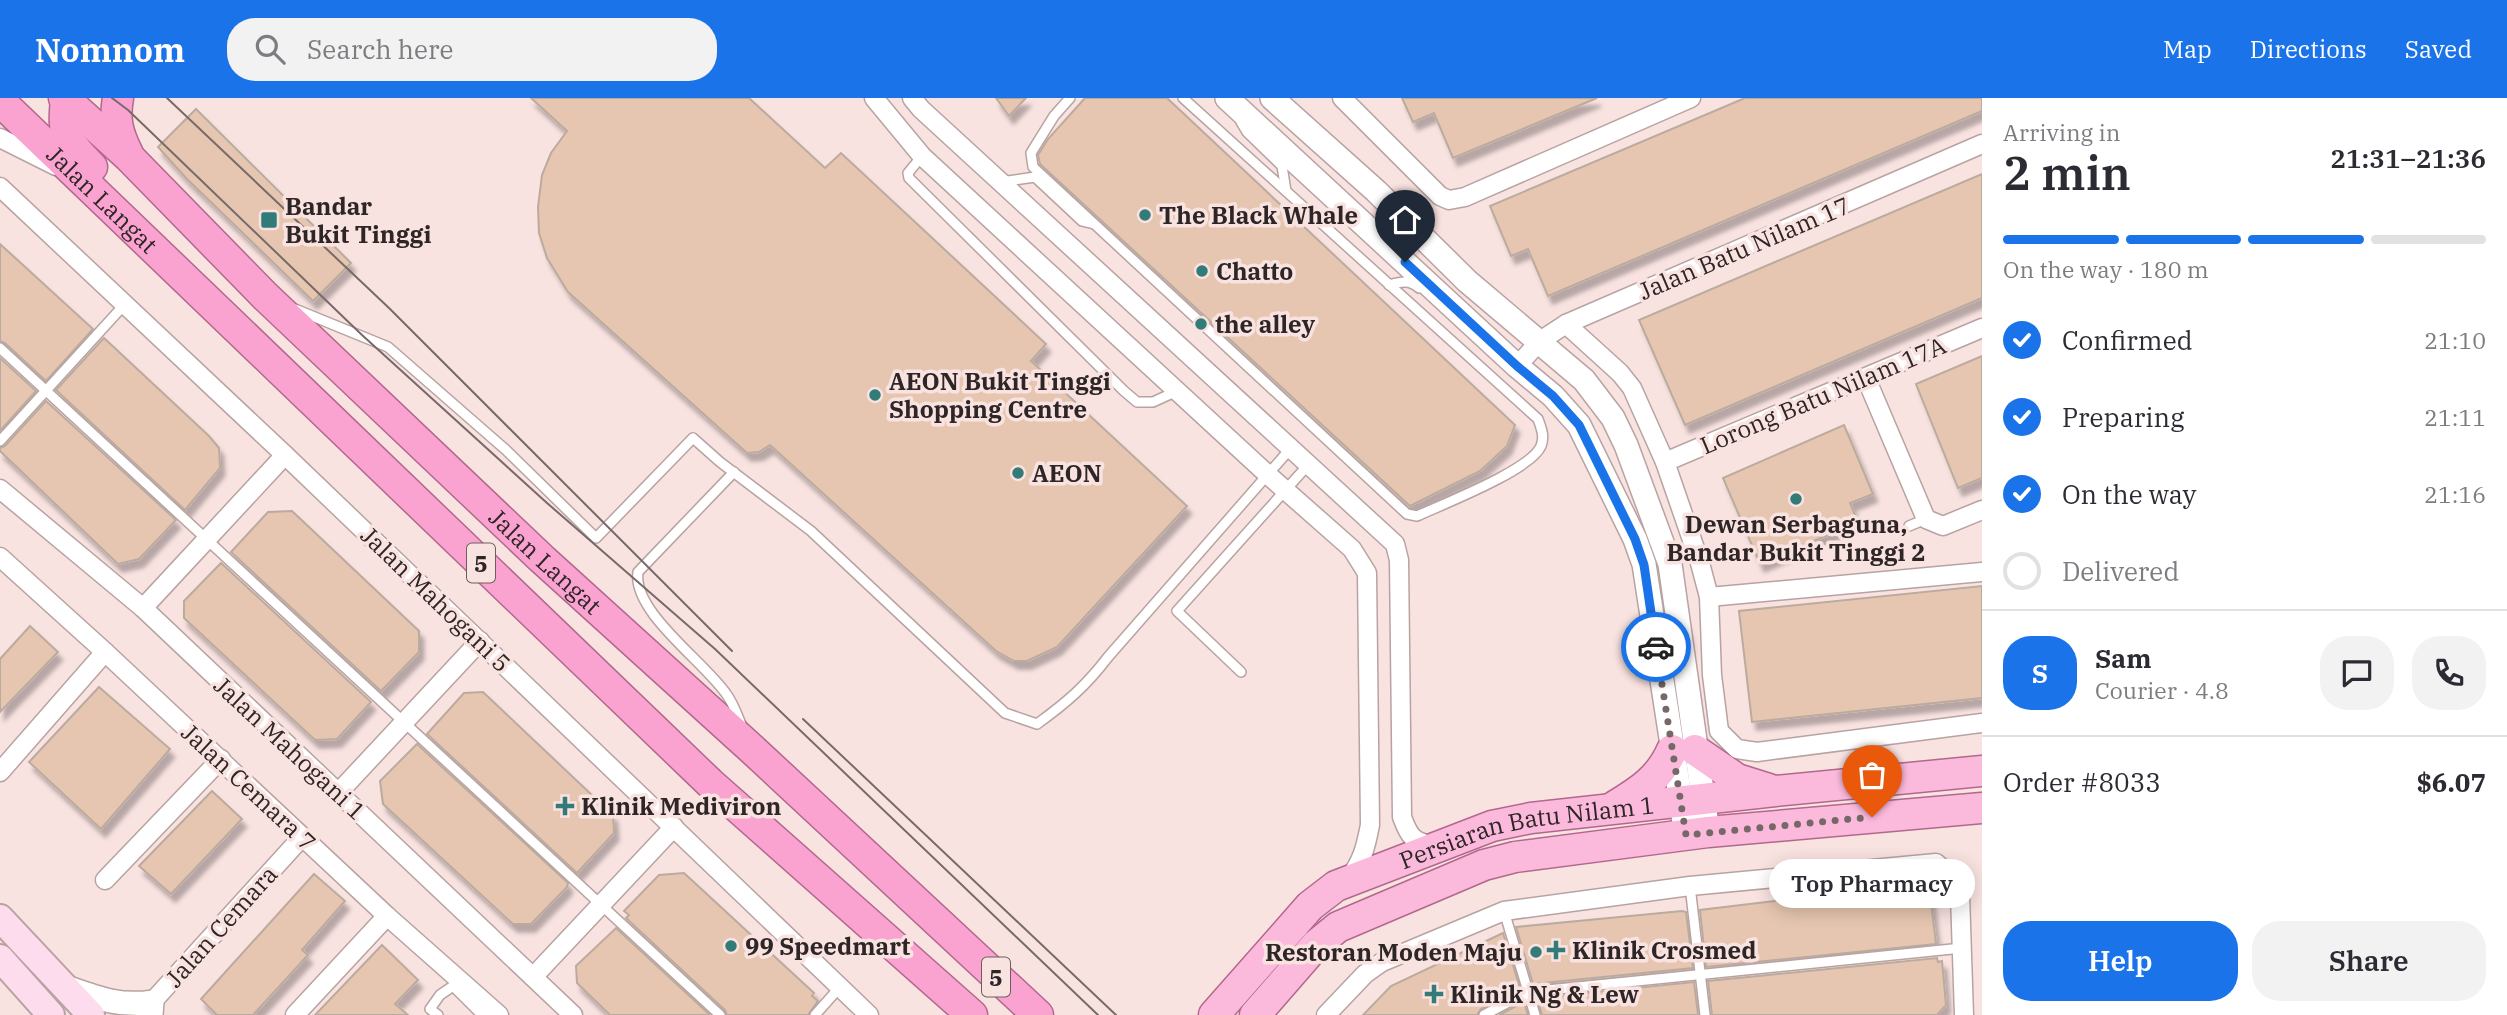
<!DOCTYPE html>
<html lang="en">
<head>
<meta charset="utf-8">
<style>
	body { margin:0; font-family:"IBM Plex Serif",serif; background:#f2f2f3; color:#2b2b33; height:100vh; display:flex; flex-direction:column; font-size:26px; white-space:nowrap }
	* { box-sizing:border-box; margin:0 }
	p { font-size:23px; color:#7c7c81 }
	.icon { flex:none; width:38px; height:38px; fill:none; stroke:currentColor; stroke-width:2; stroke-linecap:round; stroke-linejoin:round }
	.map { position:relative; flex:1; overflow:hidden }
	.panel { display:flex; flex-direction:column; background:#fff; width:525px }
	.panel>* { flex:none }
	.pin { position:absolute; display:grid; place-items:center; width:60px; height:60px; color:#fff; margin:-72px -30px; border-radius:50% 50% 50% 0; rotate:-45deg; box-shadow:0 0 7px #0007 }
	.pin .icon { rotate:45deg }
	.courier { position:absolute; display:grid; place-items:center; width:70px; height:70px; margin:-35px; border:5px solid #1a73e8; border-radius:50%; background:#fff; color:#222; box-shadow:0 2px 9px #0007 }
	.bubble { position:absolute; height:49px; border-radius:24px; background:#fff; box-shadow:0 4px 18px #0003; font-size:23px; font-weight:600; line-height:49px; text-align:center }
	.overview em { font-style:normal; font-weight:600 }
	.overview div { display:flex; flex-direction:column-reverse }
	.overview { display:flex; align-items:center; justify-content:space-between; height:119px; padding:0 21px }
	h1 { font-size:46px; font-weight:600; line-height:52px }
	.bar { display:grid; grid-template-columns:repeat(4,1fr); gap:10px 7px; align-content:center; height:84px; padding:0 21px }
	.bar i { height:9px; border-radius:5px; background:#e1e1e2 }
	.bar .current { background:#1a73e8 }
	.bar p { grid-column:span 4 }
	.line { display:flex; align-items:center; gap:18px; padding:0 21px; border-top:2px solid #e1e1e2 }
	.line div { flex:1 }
	.round { display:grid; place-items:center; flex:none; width:74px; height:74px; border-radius:28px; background:#f2f2f3 }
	ol { padding:0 21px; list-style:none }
	li { display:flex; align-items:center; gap:21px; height:77px }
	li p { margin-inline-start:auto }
	li .icon { padding:7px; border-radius:50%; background:#1a73e8; color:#fff; stroke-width:4 }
	li:last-child { color:#7c7c81 }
	li i { width:38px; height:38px; border:4px solid #e1e1e2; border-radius:50% }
	.cta { display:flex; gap:14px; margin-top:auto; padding:14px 21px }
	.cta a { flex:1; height:80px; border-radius:28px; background:#1a73e8; color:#fff; font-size:28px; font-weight:600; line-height:80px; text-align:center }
	.cta a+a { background:#f2f2f3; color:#2b2b33 }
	header { display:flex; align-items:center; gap:42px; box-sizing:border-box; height:98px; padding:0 35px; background:#1a73e8; color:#fff }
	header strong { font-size:33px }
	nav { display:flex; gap:38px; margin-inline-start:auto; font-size:24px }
	.search { width:490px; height:63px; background:#f2f2f3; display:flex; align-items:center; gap:18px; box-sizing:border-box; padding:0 24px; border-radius:28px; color:#7c7c81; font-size:26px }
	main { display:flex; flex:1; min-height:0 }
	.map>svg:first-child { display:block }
	.building { fill:#e6c6b0; stroke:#bbab9f; stroke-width:2; filter:url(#shadow) }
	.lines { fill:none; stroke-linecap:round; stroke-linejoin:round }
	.service-casing { stroke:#b8a3a2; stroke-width:12 }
	.minor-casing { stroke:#b8a3a2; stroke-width:21 }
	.tertiary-casing { stroke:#b8a3a2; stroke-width:26 }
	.secondary-casing { stroke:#b8a3a2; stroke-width:30 }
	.primary-casing { stroke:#b2688d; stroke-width:33 }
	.trunk-casing { stroke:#b2688d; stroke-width:33 }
	.service { stroke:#fff; stroke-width:9 }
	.minor { stroke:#fff; stroke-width:18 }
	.tertiary { stroke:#fff; stroke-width:23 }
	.secondary { stroke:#fddced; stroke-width:26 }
	.primary { stroke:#fbb9dc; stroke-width:30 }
	.trunk { stroke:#faa2d0; stroke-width:30 }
	.tram { stroke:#776a69; stroke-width:2 }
	.done { stroke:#756867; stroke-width:7; stroke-dasharray:0 12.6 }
	.route { stroke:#1a73e8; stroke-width:9 }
	.poi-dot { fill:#327b79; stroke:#f9e3e1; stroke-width:2.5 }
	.labels { text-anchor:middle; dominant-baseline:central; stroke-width:7; stroke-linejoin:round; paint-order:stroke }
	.shield { fill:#f9e3e1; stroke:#6b5f5e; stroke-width:2 }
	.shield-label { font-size:23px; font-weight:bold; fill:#2e2626 }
	.street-label { font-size:24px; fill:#2e2626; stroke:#f9e3e1 }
	.poi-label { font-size:24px; font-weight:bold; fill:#2e2626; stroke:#f9e3e1; text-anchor:start }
</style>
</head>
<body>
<header>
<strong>Nomnom</strong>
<div class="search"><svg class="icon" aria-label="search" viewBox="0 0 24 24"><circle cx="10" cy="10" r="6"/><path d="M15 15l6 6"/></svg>Search here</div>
<nav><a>Map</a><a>Directions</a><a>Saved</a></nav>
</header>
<main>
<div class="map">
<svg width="1982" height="917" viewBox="0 0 1982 917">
	<defs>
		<filter id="shadow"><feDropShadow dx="4.5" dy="8" stdDeviation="2" flood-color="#0004"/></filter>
	</defs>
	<rect width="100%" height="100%" fill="#f9e3e1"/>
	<g class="building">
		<polygon points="531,0 749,0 825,70 841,55 1046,246 1031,263 1187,408 1057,549 1027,563 1014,563 996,553 770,347 759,354 747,355 568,194 547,160 539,135 538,109 542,77 551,55 567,33"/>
		<polygon points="996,0 1026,0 1009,18"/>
		<polygon points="1085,0 1167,0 1515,327 1507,348 1480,373 1410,408 1040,66 1038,57 1048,41"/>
		<polygon points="1402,0 1597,0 1453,60 1434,15 1413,24"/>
		<polygon points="1745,0 1982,0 1982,13 1548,198 1528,151 1511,158 1490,108"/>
		<polygon points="196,11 351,165 313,203 186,80 158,49"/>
		<polygon points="1982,76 1982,200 1685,327 1639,222"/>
		<polygon points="0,146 93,231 46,283 5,245 0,243"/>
		<polygon points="104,240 209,338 219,350 220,370 185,412 56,292"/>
		<polygon points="1982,258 1982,380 1958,390 1916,286"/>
		<polygon points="0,260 36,293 0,333"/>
		<polygon points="46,303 176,422 139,461 118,466 0,353 0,350 5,348"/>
		<polygon points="1844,327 1873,396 1850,405 1858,424 1760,466 1723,380"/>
		<polygon points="292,413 419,533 419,554 381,593 231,454 268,414"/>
		<polygon points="221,465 371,604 337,641 315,642 184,520 184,503"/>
		<polygon points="1982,488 1982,600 1752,624 1739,513"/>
		<polygon points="30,528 58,554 0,614 0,561"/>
		<polygon points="99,589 170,651 101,731 29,664"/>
		<polygon points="483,594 613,717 614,735 577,775 427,636 464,595"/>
		<polygon points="417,646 568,785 567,789 531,826 513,826 383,706 380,683"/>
		<polygon points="212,693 242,721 171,796 139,768"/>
		<polygon points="684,775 814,895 812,898 818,903 808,917 727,917 725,912 626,820 629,817 624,813 659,777"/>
		<polygon points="314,776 345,803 302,852 308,857 253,917 217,917 201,901"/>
		<polygon points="1916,786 1930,796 1936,846 1706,869 1700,812"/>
		<polygon points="1682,813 1686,814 1693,870 1533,886 1516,829"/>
		<polygon points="616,830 710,917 610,917 577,885 576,868"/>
		<polygon points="1503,835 1520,890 1481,911 1477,917 1363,917 1391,888"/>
		<polygon points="382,847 418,882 395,906 408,917 315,917"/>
		<polygon points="1937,860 1938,864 1942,863 1946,907 1937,917 1712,917 1708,883"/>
		<polygon points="1694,884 1698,917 1542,917 1537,900"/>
		<polygon points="1524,904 1528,917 1499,917"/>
	</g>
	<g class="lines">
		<defs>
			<g id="service">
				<path d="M 1070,0 L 1054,18 L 1031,55 L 1033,69 L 1407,416 L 1417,418 C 1443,406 1531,372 1541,348 C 1545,338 1541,330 1538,321 L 1183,0"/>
				<polyline points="1241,24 1247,34 1282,68 1286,93"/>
				<polyline points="922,58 908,75 909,80 1124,293 1137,304 1153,304 1177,293"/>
				<polyline points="1001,84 1035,79 1082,123 1094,126"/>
				<path d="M 1389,187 C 1400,184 1409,181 1419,190"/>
				<path d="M 295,211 L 388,249 L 506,352 L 596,440 L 693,340 L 720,364 L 811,433 L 1005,615 L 1037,626 C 1066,605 1086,588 1108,559 L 1291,350"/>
				<polyline points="0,250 720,917"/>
				<polyline points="0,343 125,206"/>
				<path d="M 734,374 L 638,474 C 632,514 705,564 727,597 C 733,605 737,617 741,626"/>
				<polyline points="1909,428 1926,421"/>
				<polyline points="1241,574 1177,513 1308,367"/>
				<polyline points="1690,788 1705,917"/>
				<polyline points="1504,813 1535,917"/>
				<polyline points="438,917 430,911 440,897 453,888 482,917"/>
				<polyline points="815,917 840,889"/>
				<polyline points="1484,917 1528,894 1962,850"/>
			</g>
			<g id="minor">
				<path d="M 874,0 L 922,58 L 1267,376 L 1352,451 L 1367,475 L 1370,727 C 1366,748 1362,765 1348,781"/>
				<path d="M 912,0 L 921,11 L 1395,446 L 1399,462 L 1402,719 C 1409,738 1413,745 1434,747"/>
				<polyline points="1342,0 1440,98 1449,102 1465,99 1691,0"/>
				<polyline points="0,40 56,68"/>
				<polyline points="0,89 285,357 869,917"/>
				<polyline points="1566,226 1620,275 1632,290 1665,364 1700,465 1709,499 1712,577 1719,633 1737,651 1757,654 1982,625"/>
				<polyline points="1517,268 1540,243 1566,226 1982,46"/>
				<polyline points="1866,280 1926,421 1943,428 1982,412"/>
				<polyline points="1665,364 1982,230"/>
				<polyline points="0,391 143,510 573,917"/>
				<polyline points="0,459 105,554 387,818 499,917"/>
				<polyline points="1709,499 1982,474"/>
				<polyline points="143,510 285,357"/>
				<polyline points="0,674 105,554"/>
				<polyline points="338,695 480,543"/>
				<polyline points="105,782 221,661"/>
				<polyline points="533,879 674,729"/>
				<polyline points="144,913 302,739"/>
				<polyline points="295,917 387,818"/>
				<polyline points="1326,917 1365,876 1382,864 1504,813 1690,788 1936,765 1952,779 1960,797 1964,917"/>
			</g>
			<g id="tertiary">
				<polyline points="1227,0 1517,268 1553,298 1579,327 1635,441 1644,466 1686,737"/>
				<polyline points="1272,0 1376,93 1467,183 1584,282 1613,320 1626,347 1670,466 1708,734"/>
				<path d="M 66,889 C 97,900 120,909 152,904 L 151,917"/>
			</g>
			<g id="secondary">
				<polyline points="0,820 91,917"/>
				<polyline points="0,860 51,917"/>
			</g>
			<g id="primary">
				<polyline points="1695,652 1737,681 1769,691"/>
				<path d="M 1615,708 C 1640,693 1660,680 1672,652"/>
				<path id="s1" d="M 1214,917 L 1310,808 L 1336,788 L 1492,728 L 1531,720 L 1775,693 L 1982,673"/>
				<polyline points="1255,917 1316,847 1338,829 1484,767 1515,759 1708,734 1982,710"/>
			</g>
			<g id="trunk">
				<path id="s2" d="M 64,0 L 129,59 L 265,198 L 541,460 L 754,653 L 1038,917"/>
				<path d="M 118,0 C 114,22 118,36 128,56"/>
				<path d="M 66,2 C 62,38 67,44 92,69"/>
				<path id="s3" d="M 0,3 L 710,685 L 972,917"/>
			</g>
		</defs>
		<use href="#service" class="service-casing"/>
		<use href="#minor" class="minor-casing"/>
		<use href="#tertiary" class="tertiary-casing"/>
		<use href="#secondary" class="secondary-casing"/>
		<use href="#primary" class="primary-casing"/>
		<use href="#trunk" class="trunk-casing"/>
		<use href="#service" class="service"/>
		<use href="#minor" class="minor"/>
		<use href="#tertiary" class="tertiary"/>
		<use href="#secondary" class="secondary"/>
		<use href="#primary" class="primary"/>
		<use href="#trunk" class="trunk"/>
		<g class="tram">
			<polyline points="112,0 128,12 362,237 547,405 715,551 1098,917"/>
			<polyline points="167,0 389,210 732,553"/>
			<polyline points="803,621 1116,917"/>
		</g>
	</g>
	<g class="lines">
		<polyline class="done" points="1656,549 1686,737 1872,719"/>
		<polyline class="route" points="1405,164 1517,268 1553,298 1579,327 1635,441 1644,467 1656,549"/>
	</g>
	<g class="poi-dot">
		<circle cx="1145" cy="117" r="7"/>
		<rect x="260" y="113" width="18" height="18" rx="3.5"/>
		<circle cx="1202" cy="173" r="7"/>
		<circle cx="1201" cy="226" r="7"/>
		<circle cx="875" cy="297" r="7"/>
		<circle cx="1018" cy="375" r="7"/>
		<circle cx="1796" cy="401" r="7"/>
		<path d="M561.5 697.5h7v7h7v7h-7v7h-7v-7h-7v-7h7z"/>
		<circle cx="731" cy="848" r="7"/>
		<path d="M1552.5 841.5h7v7h7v7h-7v7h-7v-7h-7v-7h7z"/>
		<circle cx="1536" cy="854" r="7"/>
		<path d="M1430.5 885.5h7v7h7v7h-7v7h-7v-7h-7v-7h7z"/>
	</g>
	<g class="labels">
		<g class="shield">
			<rect x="467" y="445.5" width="28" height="39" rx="5"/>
			<rect x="982" y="859.5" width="28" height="39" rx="5"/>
		</g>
		<g class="shield-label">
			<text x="481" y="465">5</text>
			<text x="996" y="879">5</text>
		</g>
		<g class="street-label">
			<text stroke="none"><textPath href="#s3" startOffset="142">Jalan Langat</textPath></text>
			<text transform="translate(1744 150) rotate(-23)">Jalan Batu Nilam 17</text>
			<text transform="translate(1823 297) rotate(-23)">Lorong Batu Nilam 17A</text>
			<text stroke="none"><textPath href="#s2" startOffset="668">Jalan Langat</textPath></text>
			<text transform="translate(436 501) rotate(44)">Jalan Mahogani 5</text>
			<text transform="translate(290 650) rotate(43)">Jalan Mahogani 1</text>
			<text transform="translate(249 689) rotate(43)">Jalan Cemara 7</text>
			<text stroke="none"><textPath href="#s1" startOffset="378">Persiaran Batu Nilam 1</textPath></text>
			<text transform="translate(221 828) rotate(-48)">Jalan Cemara</text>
		</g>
		<g class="poi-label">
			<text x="285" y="108">Bandar<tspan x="285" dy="28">Bukit Tinggi</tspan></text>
			<text x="1159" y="117">The Black Whale</text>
			<text x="1216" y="173">Chatto</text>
			<text x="1215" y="226">the alley</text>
			<text x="889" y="283">AEON Bukit Tinggi<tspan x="889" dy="28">Shopping Centre</tspan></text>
			<text x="1032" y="375">AEON</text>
			<text x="1796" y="426" text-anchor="middle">Dewan Serbaguna,<tspan x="1796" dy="28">Bandar Bukit Tinggi 2</tspan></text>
			<text x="581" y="708">Klinik Mediviron</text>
			<text x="745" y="848">99 Speedmart</text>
			<text x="1572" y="852">Klinik Crosmed</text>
			<text x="1522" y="854" text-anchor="end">Restoran Moden Maju</text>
			<text x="1450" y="896">Klinik Ng &amp; Lew</text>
		</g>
	</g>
</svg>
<div class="pin" style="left:1872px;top:719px;background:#ea580c"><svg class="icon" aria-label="bag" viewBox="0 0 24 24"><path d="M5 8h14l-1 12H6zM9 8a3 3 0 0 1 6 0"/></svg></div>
<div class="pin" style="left:1405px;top:164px;background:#1f2937"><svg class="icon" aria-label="home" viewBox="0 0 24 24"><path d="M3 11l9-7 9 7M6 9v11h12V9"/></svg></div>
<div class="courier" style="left:1656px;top:549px"><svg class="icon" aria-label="car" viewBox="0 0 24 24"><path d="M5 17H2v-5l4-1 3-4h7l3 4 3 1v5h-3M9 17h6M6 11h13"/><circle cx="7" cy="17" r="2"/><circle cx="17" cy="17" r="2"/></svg></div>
<div class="bubble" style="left:1769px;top:761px;width:206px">Top Pharmacy</div>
</div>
<section class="panel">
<div class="overview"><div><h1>2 min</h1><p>Arriving in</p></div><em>21:31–21:36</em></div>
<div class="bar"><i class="current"></i><i class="current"></i><i class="current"></i><i></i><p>On the way · 180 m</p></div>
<ol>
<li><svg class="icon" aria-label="check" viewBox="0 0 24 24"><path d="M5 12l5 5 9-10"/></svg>Confirmed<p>21:10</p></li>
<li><svg class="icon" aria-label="check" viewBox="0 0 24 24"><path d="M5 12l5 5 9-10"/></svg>Preparing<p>21:11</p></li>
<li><svg class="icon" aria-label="check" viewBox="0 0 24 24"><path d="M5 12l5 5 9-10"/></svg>On the way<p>21:16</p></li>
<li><i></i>Delivered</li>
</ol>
<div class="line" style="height:126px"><b class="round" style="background:#1a73e8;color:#fff">S</b><div><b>Sam</b><p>Courier · 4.8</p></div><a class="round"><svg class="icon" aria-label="chat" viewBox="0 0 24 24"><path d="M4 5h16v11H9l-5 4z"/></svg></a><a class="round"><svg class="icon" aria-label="phone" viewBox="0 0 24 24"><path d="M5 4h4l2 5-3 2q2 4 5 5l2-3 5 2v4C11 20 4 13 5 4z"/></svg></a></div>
<div class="line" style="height:91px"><div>Order #8033</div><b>$6.07</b></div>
<div class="cta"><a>Help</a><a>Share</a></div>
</section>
</main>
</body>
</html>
